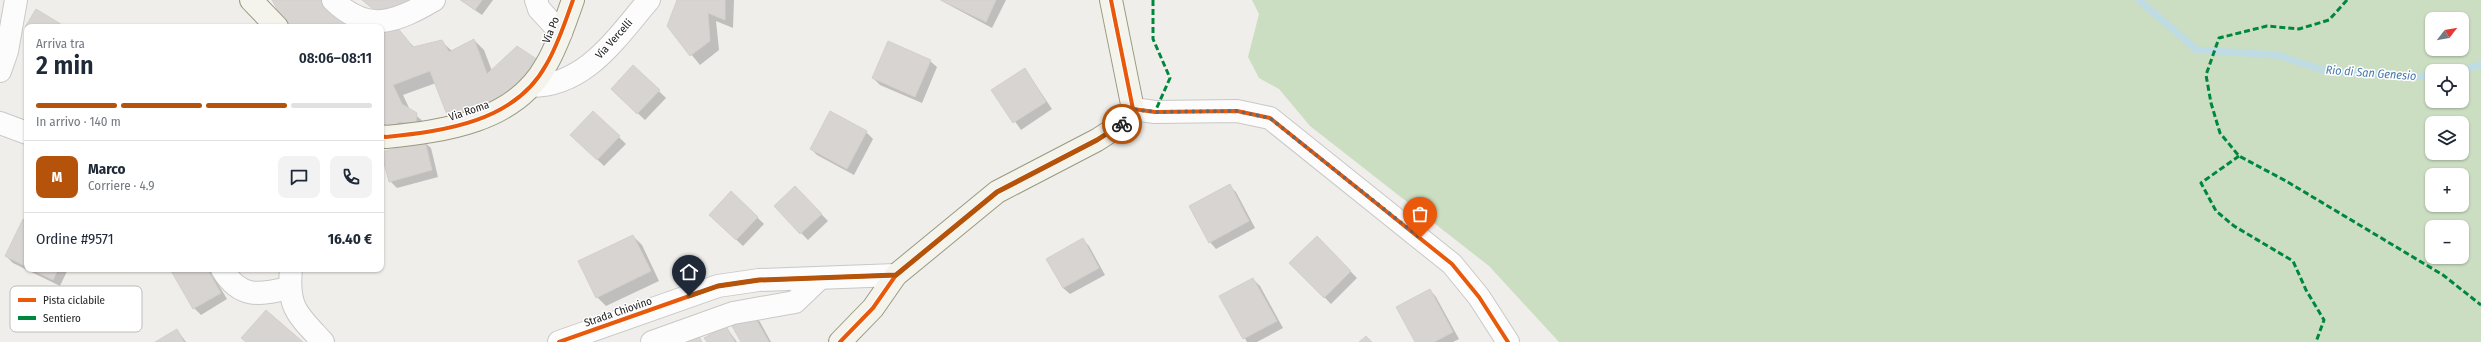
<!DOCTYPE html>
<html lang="it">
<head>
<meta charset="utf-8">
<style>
	body { margin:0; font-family:"Fira Sans Condensed",sans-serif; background:#f2f2f3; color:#1f2937; height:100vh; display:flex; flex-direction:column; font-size:15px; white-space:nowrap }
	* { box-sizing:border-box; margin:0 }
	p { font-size:13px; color:#747a83 }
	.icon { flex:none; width:22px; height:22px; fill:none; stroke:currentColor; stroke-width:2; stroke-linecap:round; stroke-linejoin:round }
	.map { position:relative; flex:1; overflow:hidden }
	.details { position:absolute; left:24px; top:24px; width:360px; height:248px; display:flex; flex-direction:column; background:#fff; border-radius:8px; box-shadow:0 1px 3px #0004 }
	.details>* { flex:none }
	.needle { width:26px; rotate:59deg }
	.buttons { position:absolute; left:2425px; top:12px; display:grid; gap:8px }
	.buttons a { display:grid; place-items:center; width:44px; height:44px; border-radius:8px; background:#fff; box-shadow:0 1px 3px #0004; font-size:20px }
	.pin { position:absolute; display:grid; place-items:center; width:34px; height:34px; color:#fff; margin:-41px -17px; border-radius:50% 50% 50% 0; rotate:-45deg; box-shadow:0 0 4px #0007 }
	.pin .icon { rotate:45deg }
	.courier { position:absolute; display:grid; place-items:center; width:40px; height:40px; margin:-20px; border:3px solid #b45309; border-radius:50%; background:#fff; color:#222; box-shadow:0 1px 5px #0007 }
	.headline em { font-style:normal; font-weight:600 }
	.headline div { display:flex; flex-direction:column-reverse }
	.headline { display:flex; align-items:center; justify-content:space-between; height:68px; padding:0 12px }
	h1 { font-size:26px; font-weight:600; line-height:30px }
	.bar { display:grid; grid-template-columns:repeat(4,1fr); gap:6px 4px; align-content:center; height:48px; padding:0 12px }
	.bar i { height:5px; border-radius:3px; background:#e0e1e3 }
	.bar .selected { background:#b45309 }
	.bar p { grid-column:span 4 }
	.line { display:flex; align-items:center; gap:10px; padding:0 12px; border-top:1px solid #e0e1e3 }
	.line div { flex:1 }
	.round { display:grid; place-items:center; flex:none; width:42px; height:42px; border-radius:8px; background:#f2f2f3 }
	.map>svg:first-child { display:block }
	.forest { fill:#cbdec1; fill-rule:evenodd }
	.shadow { fill:#0003 }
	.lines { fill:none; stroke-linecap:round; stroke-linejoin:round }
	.stream { stroke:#bfdbe3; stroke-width:7 }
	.building { fill:#d7d4d2; stroke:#d3d0cc }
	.street-casing { stroke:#c9c8c7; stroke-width:24 }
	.secondary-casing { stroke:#999a82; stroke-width:24 }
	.street { stroke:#fdfcfc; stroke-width:22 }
	.secondary { stroke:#f4f4ed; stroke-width:22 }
	.quiet { stroke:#00873e; stroke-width:3; stroke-dasharray:6 3; stroke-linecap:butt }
	.cycleway-casing { stroke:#fff; stroke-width:6 }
	.cycleway { stroke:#e8590c; stroke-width:4 }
	.done { stroke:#6a6968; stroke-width:4; stroke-dasharray:0 7.2 }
	.route { stroke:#b45309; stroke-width:5 }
	.labels { text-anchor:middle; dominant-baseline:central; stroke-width:3; stroke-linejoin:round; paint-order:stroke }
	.street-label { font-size:11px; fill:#222; stroke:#fff }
	.water-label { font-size:12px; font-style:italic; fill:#4a7aab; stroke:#fff }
	.key { fill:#fff; stroke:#bdbdbd; stroke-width:1 }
	.key-label { font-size:11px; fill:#222 }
</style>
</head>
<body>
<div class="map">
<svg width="2481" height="342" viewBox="0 0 2481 342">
	<rect width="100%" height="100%" fill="#f0eeeb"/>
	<path class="forest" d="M 1252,0 L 2481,0 L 2481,342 L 1559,342 L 1489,266 L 1310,126 L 1279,89 L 1259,78 L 1248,57 L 1259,14 ZM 2432,19 L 2462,19 L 2462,49 L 2432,49 ZM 2432,71 L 2462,71 L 2462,101 L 2432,101 ZM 2432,123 L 2462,123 L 2462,153 L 2432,153 ZM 2432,175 L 2462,175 L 2462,205 L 2432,205 ZM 2432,227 L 2462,227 L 2462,257 L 2432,257 Z"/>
	<g class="shadow">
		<polygon points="460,0 493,0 482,15"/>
		<polygon points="678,0 734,0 733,28 716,21 719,50 700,65 668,26"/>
		<polygon points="940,0 1006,0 992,28"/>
		<polygon points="396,28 415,48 441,41 452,51 474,40 484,50 492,71 548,71 436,83 403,95 410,110 427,125 395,141 381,32"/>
		<polygon points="930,61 937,67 922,103 880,85 873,78"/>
		<polygon points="633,66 666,98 645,120 612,89"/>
		<polygon points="1025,69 1052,109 1021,130 993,90"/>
		<polygon points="593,112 626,144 604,166 572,135"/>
		<polygon points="866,132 873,139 854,175 817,155 811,149"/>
		<polygon points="424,142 431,148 438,177 397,188 390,181"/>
		<polygon points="1229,186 1236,192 1255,228 1216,249 1210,242"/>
		<polygon points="731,192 764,224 743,246 710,215"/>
		<polygon points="802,194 828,221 808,240 775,206"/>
		<polygon points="27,223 27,269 68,269 60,286 13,263 6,256"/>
		<polygon points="633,236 642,245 659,281 606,306 597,297"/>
		<polygon points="1317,237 1357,278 1331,304 1291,263"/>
		<polygon points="1082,239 1089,246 1105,275 1070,294 1063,288"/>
		<polygon points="171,269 209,269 227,299 201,315 194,308"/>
		<polygon points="1253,279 1260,286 1283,328 1257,342 1247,342 1221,297"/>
		<polygon points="1430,290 1436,297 1459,339 1453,342 1416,342"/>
		<polygon points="753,315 760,322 771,342 742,342"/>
		<polygon points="726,327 737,342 708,342"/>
		<polygon points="177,330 186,342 157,342"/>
	</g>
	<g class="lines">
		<g class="stream">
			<polyline points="2139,0 2197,50 2277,55 2329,72 2432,77"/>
			<polyline points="2458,71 2481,65"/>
		</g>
	</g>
	<g class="building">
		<polygon points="272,0 323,0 350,27 287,27"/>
		<polygon points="362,0 423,0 379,14"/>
		<polygon points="461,0 482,0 475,10"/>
		<polygon points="677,0 725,0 725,20 708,13 710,41 690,56 667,26"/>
		<polygon points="941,0 996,0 986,22"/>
		<polygon points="36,9 64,26 63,27 25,27"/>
		<polygon points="397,27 413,47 442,40 449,52 474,39 487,74 517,46 538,60 516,89 492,110 449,120 430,71 393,85 402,104 417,113 416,123 399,122 383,131 381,129 381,31"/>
		<polygon points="888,41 931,60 915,97 872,78"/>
		<polygon points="633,65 660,90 637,114 611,89"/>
		<polygon points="1025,68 1046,102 1013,123 991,90"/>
		<polygon points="593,111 620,136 597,160 570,135"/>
		<polygon points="830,111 867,131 847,169 810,149"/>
		<polygon points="425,141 432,170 389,182 381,152"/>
		<polygon points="1230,184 1249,221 1209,243 1189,206"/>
		<polygon points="795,186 822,214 800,234 774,206"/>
		<polygon points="731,191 758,217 736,240 709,215"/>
		<polygon points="23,219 27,221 27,267 5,256"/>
		<polygon points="633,235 651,271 596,298 578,261"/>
		<polygon points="1317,236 1351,271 1324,298 1289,263"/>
		<polygon points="1083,238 1099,268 1063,288 1046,259"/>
		<polygon points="31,269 58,269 53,280"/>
		<polygon points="170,269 207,269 221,293 193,309"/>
		<polygon points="1253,278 1277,321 1243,339 1219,296"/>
		<polygon points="1430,289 1453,332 1434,342 1415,342 1396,307"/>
		<polygon points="266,310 303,342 246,342 241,338"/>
		<polygon points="753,314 769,342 741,342 732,326"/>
		<polygon points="726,326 735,342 707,342 704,338"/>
		<polygon points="177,329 184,342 155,342"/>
		<polygon points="698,335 702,342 686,342"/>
		<polygon points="1366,336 1372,342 1359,342"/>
	</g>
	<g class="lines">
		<defs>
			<g id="street">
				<path d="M 333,0 C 368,34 396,22 434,0"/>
				<polyline points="536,0 539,9 561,33"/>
				<polyline points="0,71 7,51 16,0"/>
				<path d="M 531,86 C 586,86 616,38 649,0"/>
				<polyline points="1133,109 1155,112 1237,111 1270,118 1452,264 1479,297 1508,342"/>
				<polyline points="0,123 27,133"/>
				<path d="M 222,269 C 240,299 259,295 289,288"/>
				<path d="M 291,269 C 287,308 298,315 323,342"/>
				<polyline points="559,342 718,286 759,280 896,275"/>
				<polyline points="652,342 733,313 795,302 820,278"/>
			</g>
			<g id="secondary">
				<polyline points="251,0 277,27"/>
				<path d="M 381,136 L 386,137 C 444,131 515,122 546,65 C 558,45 565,22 573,0"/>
				<polyline points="840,342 873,308 896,275 997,192 1097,140 1125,122 1133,109 1111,0"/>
			</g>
		</defs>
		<use href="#street" class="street-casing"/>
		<use href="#secondary" class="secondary-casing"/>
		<use href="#street" class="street"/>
		<use href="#secondary" class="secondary"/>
		<g class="quiet">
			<polyline points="1153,0 1153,39 1170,78 1155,112"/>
			<polyline points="2347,0 2329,20 2299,29 2267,26 2219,38 2206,75 2211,103 2220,133 2239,156 2286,181 2443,275 2481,305"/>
			<polyline points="2239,156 2201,183 2216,211 2234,226 2293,261 2306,290 2324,320 2316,342"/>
		</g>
		<defs>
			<g id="cycleway">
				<polyline points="1133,109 1155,112 1237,111 1270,118 1452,264 1479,297 1508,342"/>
				<path d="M 381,136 L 386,137 C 444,131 515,122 546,65 C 558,45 565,22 573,0"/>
				<polyline points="559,342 718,286 759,280 896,275"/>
				<polyline points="840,342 873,308 896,275 997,192 1097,140 1125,122 1133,109 1111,0"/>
			</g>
		</defs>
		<use href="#cycleway" class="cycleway-casing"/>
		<use href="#cycleway" class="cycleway"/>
	</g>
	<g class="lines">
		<polyline class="done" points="1122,124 1133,109 1155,112 1237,111 1270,118 1420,238"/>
		<polyline class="route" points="689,296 718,286 759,280 896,275 997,192 1097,140 1122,124"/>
	</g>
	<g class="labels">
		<g class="street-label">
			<text transform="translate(551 30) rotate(-68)">Via Po</text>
			<text transform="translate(614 39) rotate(-48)">Via Vercelli</text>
			<text transform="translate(469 111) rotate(-19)">Via Roma</text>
			<text transform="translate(618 312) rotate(-19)">Strada Chiovino</text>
		</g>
		<g class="water-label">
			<text transform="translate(2371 73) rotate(4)">Rio di San Genesio</text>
		</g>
	</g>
	<rect x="10" y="286" width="132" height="46" rx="6" class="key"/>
	<rect x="18" y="298" width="18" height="4" fill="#e8590c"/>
	<rect x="18" y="316" width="18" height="4" fill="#00873e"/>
	<g class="key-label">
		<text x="43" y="304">Pista ciclabile</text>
		<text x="43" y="322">Sentiero</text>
	</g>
</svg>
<div class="buttons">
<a><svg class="needle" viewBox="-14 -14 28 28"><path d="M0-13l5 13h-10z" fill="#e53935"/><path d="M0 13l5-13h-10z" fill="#747a83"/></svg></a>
<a><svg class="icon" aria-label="locate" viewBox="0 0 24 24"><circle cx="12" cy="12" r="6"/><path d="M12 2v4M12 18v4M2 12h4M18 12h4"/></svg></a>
<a><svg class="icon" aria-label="layers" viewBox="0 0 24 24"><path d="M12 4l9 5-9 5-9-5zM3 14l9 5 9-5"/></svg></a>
<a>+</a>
<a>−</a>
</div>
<div class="pin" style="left:1420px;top:238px;background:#ea580c"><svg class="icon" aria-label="bag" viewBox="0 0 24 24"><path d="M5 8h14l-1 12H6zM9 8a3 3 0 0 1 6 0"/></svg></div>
<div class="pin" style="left:689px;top:296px;background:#1f2937"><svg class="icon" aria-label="home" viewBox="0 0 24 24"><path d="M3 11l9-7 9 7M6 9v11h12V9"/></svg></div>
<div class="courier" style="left:1122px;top:124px"><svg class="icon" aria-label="bike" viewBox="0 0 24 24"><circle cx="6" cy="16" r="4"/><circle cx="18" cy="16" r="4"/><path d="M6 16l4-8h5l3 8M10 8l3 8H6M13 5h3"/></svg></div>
<section class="details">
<div class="headline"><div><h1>2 min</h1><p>Arriva tra</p></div><em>08:06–08:11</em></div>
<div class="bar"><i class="selected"></i><i class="selected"></i><i class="selected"></i><i></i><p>In arrivo · 140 m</p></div>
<div class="line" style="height:72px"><b class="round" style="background:#b45309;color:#fff">M</b><div><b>Marco</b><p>Corriere · 4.9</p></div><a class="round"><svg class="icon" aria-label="chat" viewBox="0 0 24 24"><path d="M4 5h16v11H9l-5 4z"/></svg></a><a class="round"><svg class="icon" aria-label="phone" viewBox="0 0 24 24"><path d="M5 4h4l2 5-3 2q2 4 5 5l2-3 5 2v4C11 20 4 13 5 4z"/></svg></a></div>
<div class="line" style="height:52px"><div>Ordine #9571</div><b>16.40 €</b></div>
</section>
</div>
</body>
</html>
